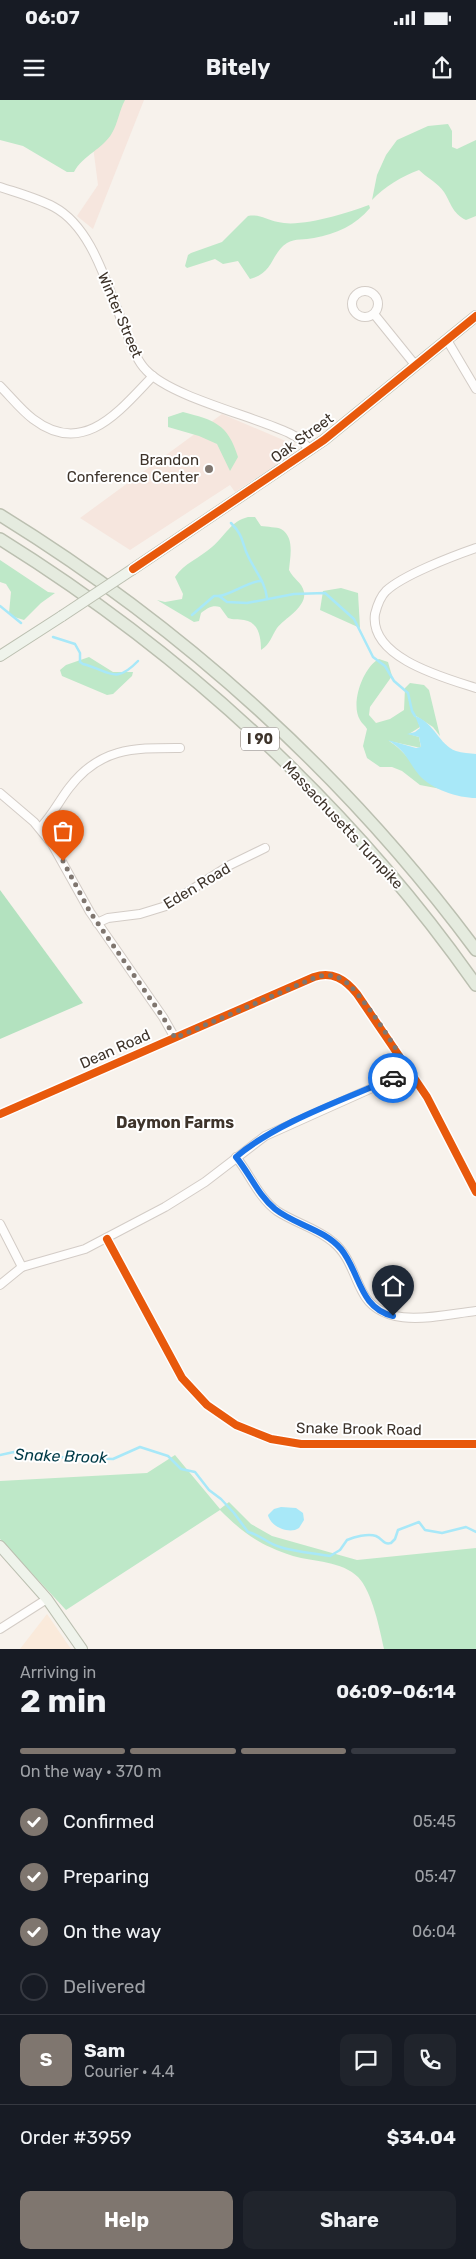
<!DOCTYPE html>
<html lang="en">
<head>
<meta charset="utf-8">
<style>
	body { margin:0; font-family:Rubik,sans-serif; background:#20242c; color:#f1f3f6; height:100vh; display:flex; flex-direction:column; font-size:19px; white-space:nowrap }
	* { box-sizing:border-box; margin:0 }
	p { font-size:16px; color:#9ea1a6 }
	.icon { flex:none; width:28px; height:28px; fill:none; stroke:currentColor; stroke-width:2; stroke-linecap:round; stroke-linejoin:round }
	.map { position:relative; height:1549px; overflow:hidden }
	.details { display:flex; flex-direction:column; background:#171b24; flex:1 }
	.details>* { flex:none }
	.pin { position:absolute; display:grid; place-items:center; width:42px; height:42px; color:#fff; margin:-51px -21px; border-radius:50% 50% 50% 0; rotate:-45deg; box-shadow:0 0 5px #0007 }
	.pin .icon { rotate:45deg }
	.courier { position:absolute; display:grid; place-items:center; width:50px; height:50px; margin:-25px; border:4px solid #1a73e8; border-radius:50%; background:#fff; color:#222; box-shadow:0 1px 6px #0007 }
	.summary em { font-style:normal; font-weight:700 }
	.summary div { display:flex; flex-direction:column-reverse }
	.summary { display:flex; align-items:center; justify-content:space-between; height:85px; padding:0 20px }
	h1 { font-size:32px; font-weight:700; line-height:38px }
	.bar { display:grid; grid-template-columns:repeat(4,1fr); gap:8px 5px; align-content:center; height:60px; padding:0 20px }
	.bar i { height:6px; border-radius:4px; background:#363941 }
	.bar .active { background:#7f766f }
	.bar p { grid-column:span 4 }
	.line { display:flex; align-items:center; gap:12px; padding:0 20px; border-top:1px solid #363941 }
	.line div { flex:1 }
	.round { display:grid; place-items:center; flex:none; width:52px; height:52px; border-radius:10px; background:#20242c }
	ol { padding:0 20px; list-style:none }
	li { display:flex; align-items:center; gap:15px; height:55px }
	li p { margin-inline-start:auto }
	li .icon { padding:5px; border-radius:50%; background:#7f766f; color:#fff; stroke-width:4 }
	li:last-child { color:#9ea1a6 }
	li i { width:28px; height:28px; border:2px solid #363941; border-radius:50% }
	.primary-button { display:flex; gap:10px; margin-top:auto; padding:10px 20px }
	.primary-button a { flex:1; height:58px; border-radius:10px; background:#7f766f; color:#fff; font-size:20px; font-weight:700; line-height:58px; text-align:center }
	.primary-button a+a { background:#20242c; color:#f1f3f6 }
	.status { display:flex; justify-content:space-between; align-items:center; height:35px; padding:0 25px; background:#171b24; direction:ltr }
	.status svg { height:14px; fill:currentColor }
	header { display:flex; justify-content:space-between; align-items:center; height:65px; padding:0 20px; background:#171b24; font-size:22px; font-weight:700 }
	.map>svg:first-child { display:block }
	.built { fill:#faeadb }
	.education { fill:#f6e6de }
	.green { fill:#bee8c8 }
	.forest { fill:#b3e2bf }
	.water { fill:#a8e8f8 }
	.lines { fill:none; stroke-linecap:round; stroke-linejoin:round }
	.stream { stroke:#a8e8f8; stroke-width:2.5 }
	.minor-casing { stroke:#d3ccc6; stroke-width:10 }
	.major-casing { stroke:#bbbfb0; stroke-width:12 }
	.highway-casing { stroke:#bbbfb0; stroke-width:14 }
	.minor { stroke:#fefdfc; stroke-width:8 }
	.major { stroke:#eff3eb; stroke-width:10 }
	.highway { stroke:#e5ebdf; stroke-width:11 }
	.major-bridge-casing { stroke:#bbbfb0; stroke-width:12; stroke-linecap:butt }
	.major-bridge { stroke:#eff3eb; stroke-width:10 }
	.cycleway-casing { stroke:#fff; stroke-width:11 }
	.cycleway { stroke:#e8590c; stroke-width:8 }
	.done { stroke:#7f766f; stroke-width:5; stroke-dasharray:0 9 }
	.route { stroke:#1a73e8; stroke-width:6 }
	.poi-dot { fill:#7f766f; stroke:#fff; stroke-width:2 }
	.labels { text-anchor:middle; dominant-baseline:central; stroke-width:4; stroke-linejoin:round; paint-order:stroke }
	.shield { fill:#fff; stroke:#78716b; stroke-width:1 }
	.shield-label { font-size:14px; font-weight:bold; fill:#3e342b }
	.street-label { font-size:15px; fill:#3e342b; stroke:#fff }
	.poi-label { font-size:15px; fill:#3e342b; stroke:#fff; text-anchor:end }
	.neighbourhood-label { font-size:16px; font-weight:bold; fill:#3e342b; stroke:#fff }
	.water-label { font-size:16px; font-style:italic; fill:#003b48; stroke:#fff }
</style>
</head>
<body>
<div class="status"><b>06:07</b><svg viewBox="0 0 49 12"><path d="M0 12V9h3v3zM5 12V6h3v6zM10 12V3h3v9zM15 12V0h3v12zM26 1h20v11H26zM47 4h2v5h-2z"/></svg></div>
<header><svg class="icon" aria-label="menu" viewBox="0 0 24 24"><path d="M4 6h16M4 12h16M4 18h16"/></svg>Bitely<svg class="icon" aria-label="share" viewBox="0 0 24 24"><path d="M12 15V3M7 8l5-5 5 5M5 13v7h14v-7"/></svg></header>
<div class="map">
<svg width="476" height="1549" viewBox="0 0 476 1549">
	<rect width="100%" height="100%" fill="#f7f2ec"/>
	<polygon class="built" points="47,1514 71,1549 20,1549"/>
	<g class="education">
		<polygon points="69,0 144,0 93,129 77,116 98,85 88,8"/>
		<polygon points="222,314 295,345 294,353 235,392 230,385 130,450 80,418"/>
	</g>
	<g class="green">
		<path d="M 0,0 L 125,0 C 119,11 118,23 112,33 C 103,49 83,55 74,72 L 67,72 L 23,46 L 0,40 Z"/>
		<path d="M 448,24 L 452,31 L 452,47 L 457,49 L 476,40 L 476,116 L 466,120 C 452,113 451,103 444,92 C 438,83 426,77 419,70 C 402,76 384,87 372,100 L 377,75 L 386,55 L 397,40 L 428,26 Z"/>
		<path d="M 369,105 L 370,108 C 356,125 336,134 314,138 C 305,140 295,138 287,143 C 271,153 274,173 250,179 L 238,161 L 223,164 L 215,159 L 187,168 L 185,166 L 188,155 L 191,153 L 222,142 L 248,116 C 261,114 266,120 278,122 C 301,128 347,113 369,105 Z"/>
		<path d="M 183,312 C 214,320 228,324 238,357 L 230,371 L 217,344 L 199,336 L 168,327 L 168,317 Z"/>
		<path d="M 248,417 L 255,417 L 261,426 C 267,427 277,427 281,429 C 295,437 290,457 289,470 C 293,479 302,482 304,492 C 307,507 285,518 277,528 C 271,537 271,543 261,550 C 261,538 259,522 244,520 C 238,519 233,520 228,518 L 220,507 C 212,505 208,508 201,513 L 199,521 L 194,522 L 157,500 L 165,502 L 182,499 L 183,494 L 175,477 C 184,463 200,458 212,447 C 225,436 231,421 248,417 Z"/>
		<polygon points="0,460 48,492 55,493 41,503 24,520 11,516 9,513 11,492 6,484 0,482"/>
		<polygon points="341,488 358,493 360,528 320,510 323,491"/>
		<polygon points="89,557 113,572 133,572 132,576 113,594 107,595 62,576 60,570 66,565"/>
		<path d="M 379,559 L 388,562 L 392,576 L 370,607 L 369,615 L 376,623 L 390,619 L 404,610 L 405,588 L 410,583 L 424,585 L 429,590 L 440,636 L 433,627 L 416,616 L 420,627 L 409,634 L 419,637 L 421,648 L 389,641 C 410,654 419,677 441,689 L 420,685 L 402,671 L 392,667 L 380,667 L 367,658 L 363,646 L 367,629 C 365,625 362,624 360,620 C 350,604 363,567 379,559 Z"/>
		<path d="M 175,1355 L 220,1409 L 229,1402 L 251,1424 L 272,1436 L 357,1460 L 476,1448 L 476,1549 L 384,1549 C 380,1530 372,1491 358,1477 C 342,1461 314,1462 293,1456 C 260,1445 244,1434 220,1410 L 66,1510 L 0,1439 L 0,1381 L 147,1373 Z"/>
	</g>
	<polygon class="forest" points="0,790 83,903 0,939"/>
	<g class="water">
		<path d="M 415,616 C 434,622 439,645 456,651 C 462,653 470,653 476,654 L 476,698 C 458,698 431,689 419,675 C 406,659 408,653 388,640 L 416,648 L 421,647 L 419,637 L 407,634 L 415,632 L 420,628 Z"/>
		<path d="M 281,1407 L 296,1408 L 303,1413 L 304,1420 L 299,1428 C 289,1435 270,1426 268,1415 L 274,1409 Z"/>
	</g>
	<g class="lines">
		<g class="stream">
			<path d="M 231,423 C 245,437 241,443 249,458 C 256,472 265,482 267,498"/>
			<path d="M 219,496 C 233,494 250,480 262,481"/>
			<polyline points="0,506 21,523"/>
			<polyline points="192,515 214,496 219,496 227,502 247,503 294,494 325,493 354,519 373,557 385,566 394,581 408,593 412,611 415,616"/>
			<path d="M 53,537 L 75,544 L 80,553 L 80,562 L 83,564 C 110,571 115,585 138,561"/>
			<path d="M 0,1355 L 14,1352 L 53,1357 L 113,1359 L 140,1347 L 168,1356 L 181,1369 L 195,1372 L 209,1390 L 221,1399 L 234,1413 L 248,1432 C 261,1435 268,1444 280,1447 C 296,1452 313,1453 330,1456 L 340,1450 L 347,1440 C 354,1437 368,1433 376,1436 C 383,1439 383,1445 391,1443 L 395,1439 L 398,1430 L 419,1422 L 425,1430 L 442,1433 L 466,1427 L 476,1432"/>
		</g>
		<defs>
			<g id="minor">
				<path d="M 0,87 C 18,93 37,98 54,107 C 93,128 107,187 124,226 C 130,240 135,259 146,270 C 171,297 253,316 289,333 L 300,339 L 310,350"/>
				<circle cx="365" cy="204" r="13"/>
				<polyline points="374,214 416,266"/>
				<polyline points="447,240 476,289"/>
				<path d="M 0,286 C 11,297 21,310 33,319 C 84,358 120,310 153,276"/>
				<path d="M 476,448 C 453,456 403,475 386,491 C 380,497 377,506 375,514 C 369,558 445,578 476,588"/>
				<polyline points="0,693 34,722 52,744 90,812 163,917 175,938"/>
				<path d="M 40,728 C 52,716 59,701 69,688 C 100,647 134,648 180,648"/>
				<polyline points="97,823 108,818 140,814 166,806 230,765 265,748"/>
				<path d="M 0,1014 L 314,877 C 332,871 345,879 357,894 L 427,997 L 476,1092"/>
				<path d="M 236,1057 C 250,1074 258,1097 277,1111 C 295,1123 317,1128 333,1142 C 349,1155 353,1174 362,1191 C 382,1232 440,1215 476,1211"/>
				<polyline points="0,1124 22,1167"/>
				<polyline points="107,1139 182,1278 207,1305 236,1325 271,1339 301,1344 476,1344"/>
				<polyline points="0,1185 22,1167 85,1149 165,1107 205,1082 265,1036 410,971"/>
				<polyline points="0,1529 47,1499"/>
			</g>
			<g id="major">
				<polyline points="133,469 324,340 476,216"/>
				<polyline points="0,556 62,516"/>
				<polyline points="0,1446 47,1499 82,1549"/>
			</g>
			<g id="highway">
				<path d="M 0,415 C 185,529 347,676 476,850"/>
				<path d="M 0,439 C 185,554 351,707 476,885"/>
			</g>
		</defs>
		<use href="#minor" class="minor-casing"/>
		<use href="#major" class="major-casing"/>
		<use href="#highway" class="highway-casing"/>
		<use href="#minor" class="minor"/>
		<use href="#major" class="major"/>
		<use href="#highway" class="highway"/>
		<defs>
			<polyline id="major-bridge" points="62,516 133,469"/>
		</defs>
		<use href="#major-bridge" class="major-bridge-casing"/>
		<use href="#major-bridge" class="major-bridge"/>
		<defs>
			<g id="cycleway">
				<polyline points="133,469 324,340 476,216"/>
				<path d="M 0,1014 L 314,877 C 332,871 345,879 357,894 L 427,997 L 476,1092"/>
				<polyline points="107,1139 182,1278 207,1305 236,1325 271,1339 301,1344 476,1344"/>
			</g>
		</defs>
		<use href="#cycleway" class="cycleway-casing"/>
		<use href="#cycleway" class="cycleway"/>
	</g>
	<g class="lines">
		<path class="done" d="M 63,761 L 90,812 L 163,917 L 175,938 L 314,878 C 324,874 334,874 343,880 C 362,892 396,950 410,970 L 393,978"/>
		<path class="route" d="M 393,978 C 343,1000 277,1022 236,1057 C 250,1074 258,1095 275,1109 C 295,1125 324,1129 341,1149 C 360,1172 359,1208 393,1216"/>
	</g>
	<circle class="poi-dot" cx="209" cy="369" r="5"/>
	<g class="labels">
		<rect class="shield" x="241" y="627.5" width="38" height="23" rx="4"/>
		<g class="shield-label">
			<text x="260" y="639">I 90</text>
		</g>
		<g class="street-label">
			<text transform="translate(120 215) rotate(67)">Winter Street</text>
			<text transform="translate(302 338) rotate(-36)">Oak Street</text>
			<text transform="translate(343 725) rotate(47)">Massachusetts Turnpike</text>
			<text transform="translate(197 786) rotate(-31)">Eden Road</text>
			<text transform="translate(115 949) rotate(-24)">Dean Road</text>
			<text transform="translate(359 1329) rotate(1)">Snake Brook Road</text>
		</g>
		<g class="poi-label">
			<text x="199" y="360">Brandon<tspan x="199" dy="17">Conference Center</tspan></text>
		</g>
		<g class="neighbourhood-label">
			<text x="175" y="1022">Daymon Farms</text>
		</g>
		<g class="water-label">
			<text transform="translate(61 1356) rotate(2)">Snake Brook</text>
		</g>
	</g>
</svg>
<div class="pin" style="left:63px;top:761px;background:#ea580c"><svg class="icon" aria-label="bag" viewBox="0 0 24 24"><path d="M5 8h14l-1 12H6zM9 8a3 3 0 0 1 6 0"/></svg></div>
<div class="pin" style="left:393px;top:1216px;background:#1f2937"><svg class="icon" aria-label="home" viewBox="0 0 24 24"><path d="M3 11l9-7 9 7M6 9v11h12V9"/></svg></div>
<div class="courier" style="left:393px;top:978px"><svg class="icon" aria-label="car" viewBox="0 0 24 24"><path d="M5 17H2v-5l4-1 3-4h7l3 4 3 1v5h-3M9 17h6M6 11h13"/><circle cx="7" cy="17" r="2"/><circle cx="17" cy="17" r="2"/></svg></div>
</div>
<section class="details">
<div class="summary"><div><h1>2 min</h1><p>Arriving in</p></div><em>06:09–06:14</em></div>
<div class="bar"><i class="active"></i><i class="active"></i><i class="active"></i><i></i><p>On the way · 370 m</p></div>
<ol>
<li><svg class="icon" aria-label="check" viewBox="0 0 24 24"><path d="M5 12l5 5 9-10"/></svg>Confirmed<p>05:45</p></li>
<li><svg class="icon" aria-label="check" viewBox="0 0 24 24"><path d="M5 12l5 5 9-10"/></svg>Preparing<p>05:47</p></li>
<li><svg class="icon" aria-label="check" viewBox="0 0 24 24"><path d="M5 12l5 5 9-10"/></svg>On the way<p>06:04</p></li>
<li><i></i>Delivered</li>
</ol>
<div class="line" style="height:90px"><b class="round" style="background:#7f766f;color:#fff">S</b><div><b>Sam</b><p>Courier · 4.4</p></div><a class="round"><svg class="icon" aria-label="chat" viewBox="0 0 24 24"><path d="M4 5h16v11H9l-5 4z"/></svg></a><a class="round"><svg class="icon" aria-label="phone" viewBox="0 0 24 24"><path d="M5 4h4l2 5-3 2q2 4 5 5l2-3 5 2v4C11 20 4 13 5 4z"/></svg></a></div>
<div class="line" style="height:65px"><div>Order #3959</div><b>$34.04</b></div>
<div class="primary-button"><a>Help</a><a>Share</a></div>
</section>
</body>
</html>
